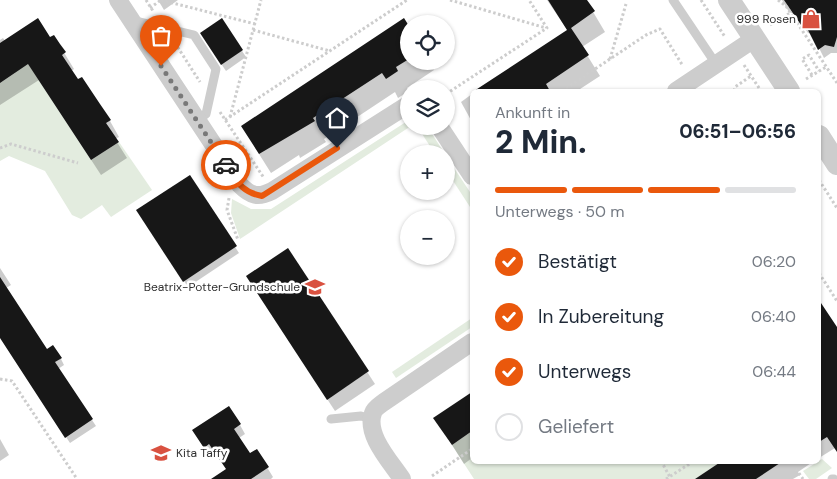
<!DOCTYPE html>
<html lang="de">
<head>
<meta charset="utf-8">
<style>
	body { margin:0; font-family:"DM Sans",sans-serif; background:#f2f2f3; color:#1f2937; height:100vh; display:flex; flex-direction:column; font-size:19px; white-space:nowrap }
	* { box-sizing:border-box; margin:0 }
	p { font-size:16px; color:#747a83 }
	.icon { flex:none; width:28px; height:28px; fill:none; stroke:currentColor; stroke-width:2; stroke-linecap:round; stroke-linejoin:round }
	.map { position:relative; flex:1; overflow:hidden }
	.details { position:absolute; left:470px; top:89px; width:351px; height:375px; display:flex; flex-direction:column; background:#fff; border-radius:8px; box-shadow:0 1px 4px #0004 }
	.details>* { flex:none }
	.fabs { position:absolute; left:400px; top:15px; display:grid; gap:10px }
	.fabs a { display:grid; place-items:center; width:55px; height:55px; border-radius:50%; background:#fff; box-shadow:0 1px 4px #0004; font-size:25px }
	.pin { position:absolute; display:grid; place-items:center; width:42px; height:42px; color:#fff; margin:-51px -21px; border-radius:50% 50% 50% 0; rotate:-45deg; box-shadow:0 0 5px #0007 }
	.pin .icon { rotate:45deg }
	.courier { position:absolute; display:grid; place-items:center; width:50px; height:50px; margin:-25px; border:4px solid #ea580c; border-radius:50%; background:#fff; color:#222; box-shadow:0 1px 6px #0007 }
	.summary em { font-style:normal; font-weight:800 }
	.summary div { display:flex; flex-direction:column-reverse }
	.summary { display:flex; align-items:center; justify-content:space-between; height:85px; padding:0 25px }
	h1 { font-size:32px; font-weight:800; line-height:38px }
	.bar { display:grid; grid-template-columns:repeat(4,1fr); gap:8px 5px; align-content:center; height:60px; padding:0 25px }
	.bar i { height:6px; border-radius:4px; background:#e0e1e3 }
	.bar .active { background:#ea580c }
	.bar p { grid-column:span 4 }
	ol { padding:0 25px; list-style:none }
	li { display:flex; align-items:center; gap:15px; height:55px }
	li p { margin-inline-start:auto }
	li .icon { padding:5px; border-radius:50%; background:#ea580c; color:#fff; stroke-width:4 }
	li:last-child { color:#747a83 }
	li i { width:28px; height:28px; border:2px solid #e0e1e3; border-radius:50% }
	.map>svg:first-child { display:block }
	.green { fill:#e3ecdf }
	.shadow { fill:#0003 }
	.building { fill:#171717 }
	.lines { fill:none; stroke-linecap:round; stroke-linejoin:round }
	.path { stroke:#cdcdcd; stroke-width:3; stroke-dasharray:2.5 2.5; stroke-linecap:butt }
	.service { stroke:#cdcdcd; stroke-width:9 }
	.minor { stroke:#cdcdcd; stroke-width:18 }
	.tertiary { stroke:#cdcdcd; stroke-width:22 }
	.done { stroke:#787878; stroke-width:5; stroke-dasharray:0 9 }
	.route { stroke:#ea580c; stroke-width:6 }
	.labels { text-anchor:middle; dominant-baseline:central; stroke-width:5; stroke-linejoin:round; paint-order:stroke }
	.poi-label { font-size:12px; fill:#303030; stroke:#fff; text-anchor:end }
</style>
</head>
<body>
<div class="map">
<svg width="837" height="479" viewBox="0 0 837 479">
	<rect width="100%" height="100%" fill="#fff"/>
	<g class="green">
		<polygon points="25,59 91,160 119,142 152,190 111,217 102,205 81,219 72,215 45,171 9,156 0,161 0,83 15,73 12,68"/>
		<polygon points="409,120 409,126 411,126 240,239 231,213 232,199 251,209 271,209"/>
		<polygon points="417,126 427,126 445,154 435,154"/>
		<polygon points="446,156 472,195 472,210 446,170"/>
		<polygon points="472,318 472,327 396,378 392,372"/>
		<polygon points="472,431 472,461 722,461 695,479 474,479 452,445"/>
		<polygon points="822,459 832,468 816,479 809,479 803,471"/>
	</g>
	<g class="shadow">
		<polygon points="158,0 178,0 164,10"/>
		<polygon points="547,0 586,0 605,32 582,47 600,76 577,91 477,91 568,31"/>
		<polygon points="782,0 837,0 837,53 831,53 824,58 812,34 808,33 794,14 789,12"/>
		<polygon points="222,20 246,57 226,71 205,40"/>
		<polygon points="409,28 409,61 429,61 434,70 407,88 409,91 398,98 395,92 324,139 326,142 300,158 299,155 271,173 254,146"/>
		<polygon points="54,36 74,69 71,71 110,121 119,137 115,139 127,158 101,175 39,80 0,105 0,40 3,38 5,41 50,39"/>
		<polygon points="472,94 472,122 461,102"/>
		<polygon points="189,177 239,253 188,287 142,217"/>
		<polygon points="288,250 375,384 335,411 247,277"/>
		<polygon points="0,268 11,285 6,288 47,351 53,347 61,359 64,365 58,369 96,426 70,443 0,337"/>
		<polygon points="819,302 837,329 837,451 835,448 819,458"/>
		<polygon points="472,393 472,458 464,464 435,418"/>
		<polygon points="240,425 245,434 239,438 250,455 257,451 273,477 271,479 224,479 227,470 216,453 210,457 199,440"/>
		<polygon points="0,439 9,455 0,461"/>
		<polygon points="724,461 814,461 798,472 800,475 793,479 697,479"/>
	</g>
	<g class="building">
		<polygon points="548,0 587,0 595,11 571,28 589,55 546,84 550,91 474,91 567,30"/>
		<polygon points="784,0 837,0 837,37 834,47 825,45 818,50 806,26 801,25"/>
		<polygon points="38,18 50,37 54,35 60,44 66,52 62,55 78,79 82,77 100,104 111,120 106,123 119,142 91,160 28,64 0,83 0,43"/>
		<polygon points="222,18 243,50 221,65 200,33"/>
		<polygon points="404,18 409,26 409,59 396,67 398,71 386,79 382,73 313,118 315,121 259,154 241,126"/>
		<polygon points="190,175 237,246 183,282 136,210"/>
		<polygon points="288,248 369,371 327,400 246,276"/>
		<polygon points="0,277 47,349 53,345 62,358 55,362 93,419 65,438 0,338"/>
		<polygon points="819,300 837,327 837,452 827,437 819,442"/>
		<polygon points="472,392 472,431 452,445 433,418"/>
		<polygon points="229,406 241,424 234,429 250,453 257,449 269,467 251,479 211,479 226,469 209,444 204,448 192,430"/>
		<polygon points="722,461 783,461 756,479 695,479"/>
	</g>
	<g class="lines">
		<g class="path">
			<polyline points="146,0 153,11"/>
			<polyline points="161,0 255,24"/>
			<polyline points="450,0 546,28"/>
			<polyline points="701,0 725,37"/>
			<polyline points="778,0 786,6 837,83"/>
			<polyline points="150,8 161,0"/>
			<polyline points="770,25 790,13"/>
			<polyline points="253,30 330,51"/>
			<polyline points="175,43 200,82"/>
			<polyline points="610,59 626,4"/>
			<polyline points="744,65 761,91"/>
			<polyline points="812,75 802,59 809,55 819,71"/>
			<polyline points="806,79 826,67"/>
			<polyline points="562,91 646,35 660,29 683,66"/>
			<polyline points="734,91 735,87 751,76"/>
			<polyline points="446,94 547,28 529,0"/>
			<polyline points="220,112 264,178"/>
			<polyline points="230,117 261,0"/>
			<polyline points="225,120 407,0"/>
			<polyline points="0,148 11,144 78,163"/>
			<polyline points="819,180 837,208"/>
			<polyline points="229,198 227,210 238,240"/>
			<polyline points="819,273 837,301"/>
			<polyline points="0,379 12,381 77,479"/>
			<polyline points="661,461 670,477"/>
			<polyline points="796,469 803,479"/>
			<polyline points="432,476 472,449"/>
			<polyline points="666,479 694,461"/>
		</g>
		<g class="service">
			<polyline points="673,0 716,64"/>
			<polyline points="132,20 194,35 216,69 206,114 197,121"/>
			<polyline points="331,419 361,416 372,419"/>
			<polyline points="832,479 834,479"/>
		</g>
		<g class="minor">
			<path d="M 118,0 L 240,185 C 251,196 258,198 272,191 L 409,104"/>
			<polyline points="676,91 754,39"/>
			<polyline points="439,126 472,176"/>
			<path d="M 402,479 C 391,462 365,435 373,413 C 374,409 380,405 384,402 L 472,342"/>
		</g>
		<g class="tertiary">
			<polyline points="729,0 789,91"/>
			<polyline points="819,136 837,164"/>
		</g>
	</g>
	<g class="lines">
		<polyline class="done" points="161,66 226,165"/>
		<path class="route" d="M 226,165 C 237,181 241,192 262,196 L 337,148"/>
	</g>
	<defs>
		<symbol id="shop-bare" viewBox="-9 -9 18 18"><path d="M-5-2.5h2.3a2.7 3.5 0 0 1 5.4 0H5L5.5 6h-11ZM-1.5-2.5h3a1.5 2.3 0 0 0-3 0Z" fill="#d95140" stroke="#fff" stroke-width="2.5" paint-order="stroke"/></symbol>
		<symbol id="school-bare" viewBox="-9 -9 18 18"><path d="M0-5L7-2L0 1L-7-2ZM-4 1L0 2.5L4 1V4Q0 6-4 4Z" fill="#d95140" stroke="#fff" stroke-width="2.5" paint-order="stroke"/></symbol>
	</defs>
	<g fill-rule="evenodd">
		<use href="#shop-bare" x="797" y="5" width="28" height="28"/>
		<use href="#school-bare" x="301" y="273" width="28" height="28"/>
		<use href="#school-bare" x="147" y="439" width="28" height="28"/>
	</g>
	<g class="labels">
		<g class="poi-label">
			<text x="796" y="19">999 Rosen</text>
			<text x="300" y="287">Beatrix-Potter-Grundschule</text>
			<text x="176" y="453" text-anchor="start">Kita Taffy</text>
		</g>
	</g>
</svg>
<div class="fabs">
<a><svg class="icon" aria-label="locate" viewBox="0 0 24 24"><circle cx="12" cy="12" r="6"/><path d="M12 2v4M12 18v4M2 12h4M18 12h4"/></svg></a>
<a><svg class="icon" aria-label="layers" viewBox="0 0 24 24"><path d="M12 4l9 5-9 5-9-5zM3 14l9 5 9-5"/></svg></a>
<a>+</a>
<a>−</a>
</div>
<div class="pin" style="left:161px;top:66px;background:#ea580c"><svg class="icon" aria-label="bag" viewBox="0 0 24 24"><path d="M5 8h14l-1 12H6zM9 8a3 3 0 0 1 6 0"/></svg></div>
<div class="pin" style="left:337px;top:148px;background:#1f2937"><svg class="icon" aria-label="home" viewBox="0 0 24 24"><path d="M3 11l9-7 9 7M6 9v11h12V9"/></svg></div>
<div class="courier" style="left:226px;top:165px"><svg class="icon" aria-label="car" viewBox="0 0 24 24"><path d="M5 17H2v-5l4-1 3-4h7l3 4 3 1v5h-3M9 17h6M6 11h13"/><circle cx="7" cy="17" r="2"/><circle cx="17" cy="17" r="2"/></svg></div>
<section class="details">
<div class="summary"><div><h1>2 Min.</h1><p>Ankunft in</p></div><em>06:51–06:56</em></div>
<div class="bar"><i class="active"></i><i class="active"></i><i class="active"></i><i></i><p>Unterwegs · 50 m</p></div>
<ol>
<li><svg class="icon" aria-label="check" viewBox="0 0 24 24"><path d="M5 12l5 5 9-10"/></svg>Bestätigt<p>06:20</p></li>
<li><svg class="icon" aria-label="check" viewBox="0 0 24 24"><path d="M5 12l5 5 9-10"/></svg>In Zubereitung<p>06:40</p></li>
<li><svg class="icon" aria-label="check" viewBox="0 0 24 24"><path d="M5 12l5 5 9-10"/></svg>Unterwegs<p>06:44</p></li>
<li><i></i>Geliefert</li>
</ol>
</section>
</div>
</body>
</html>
